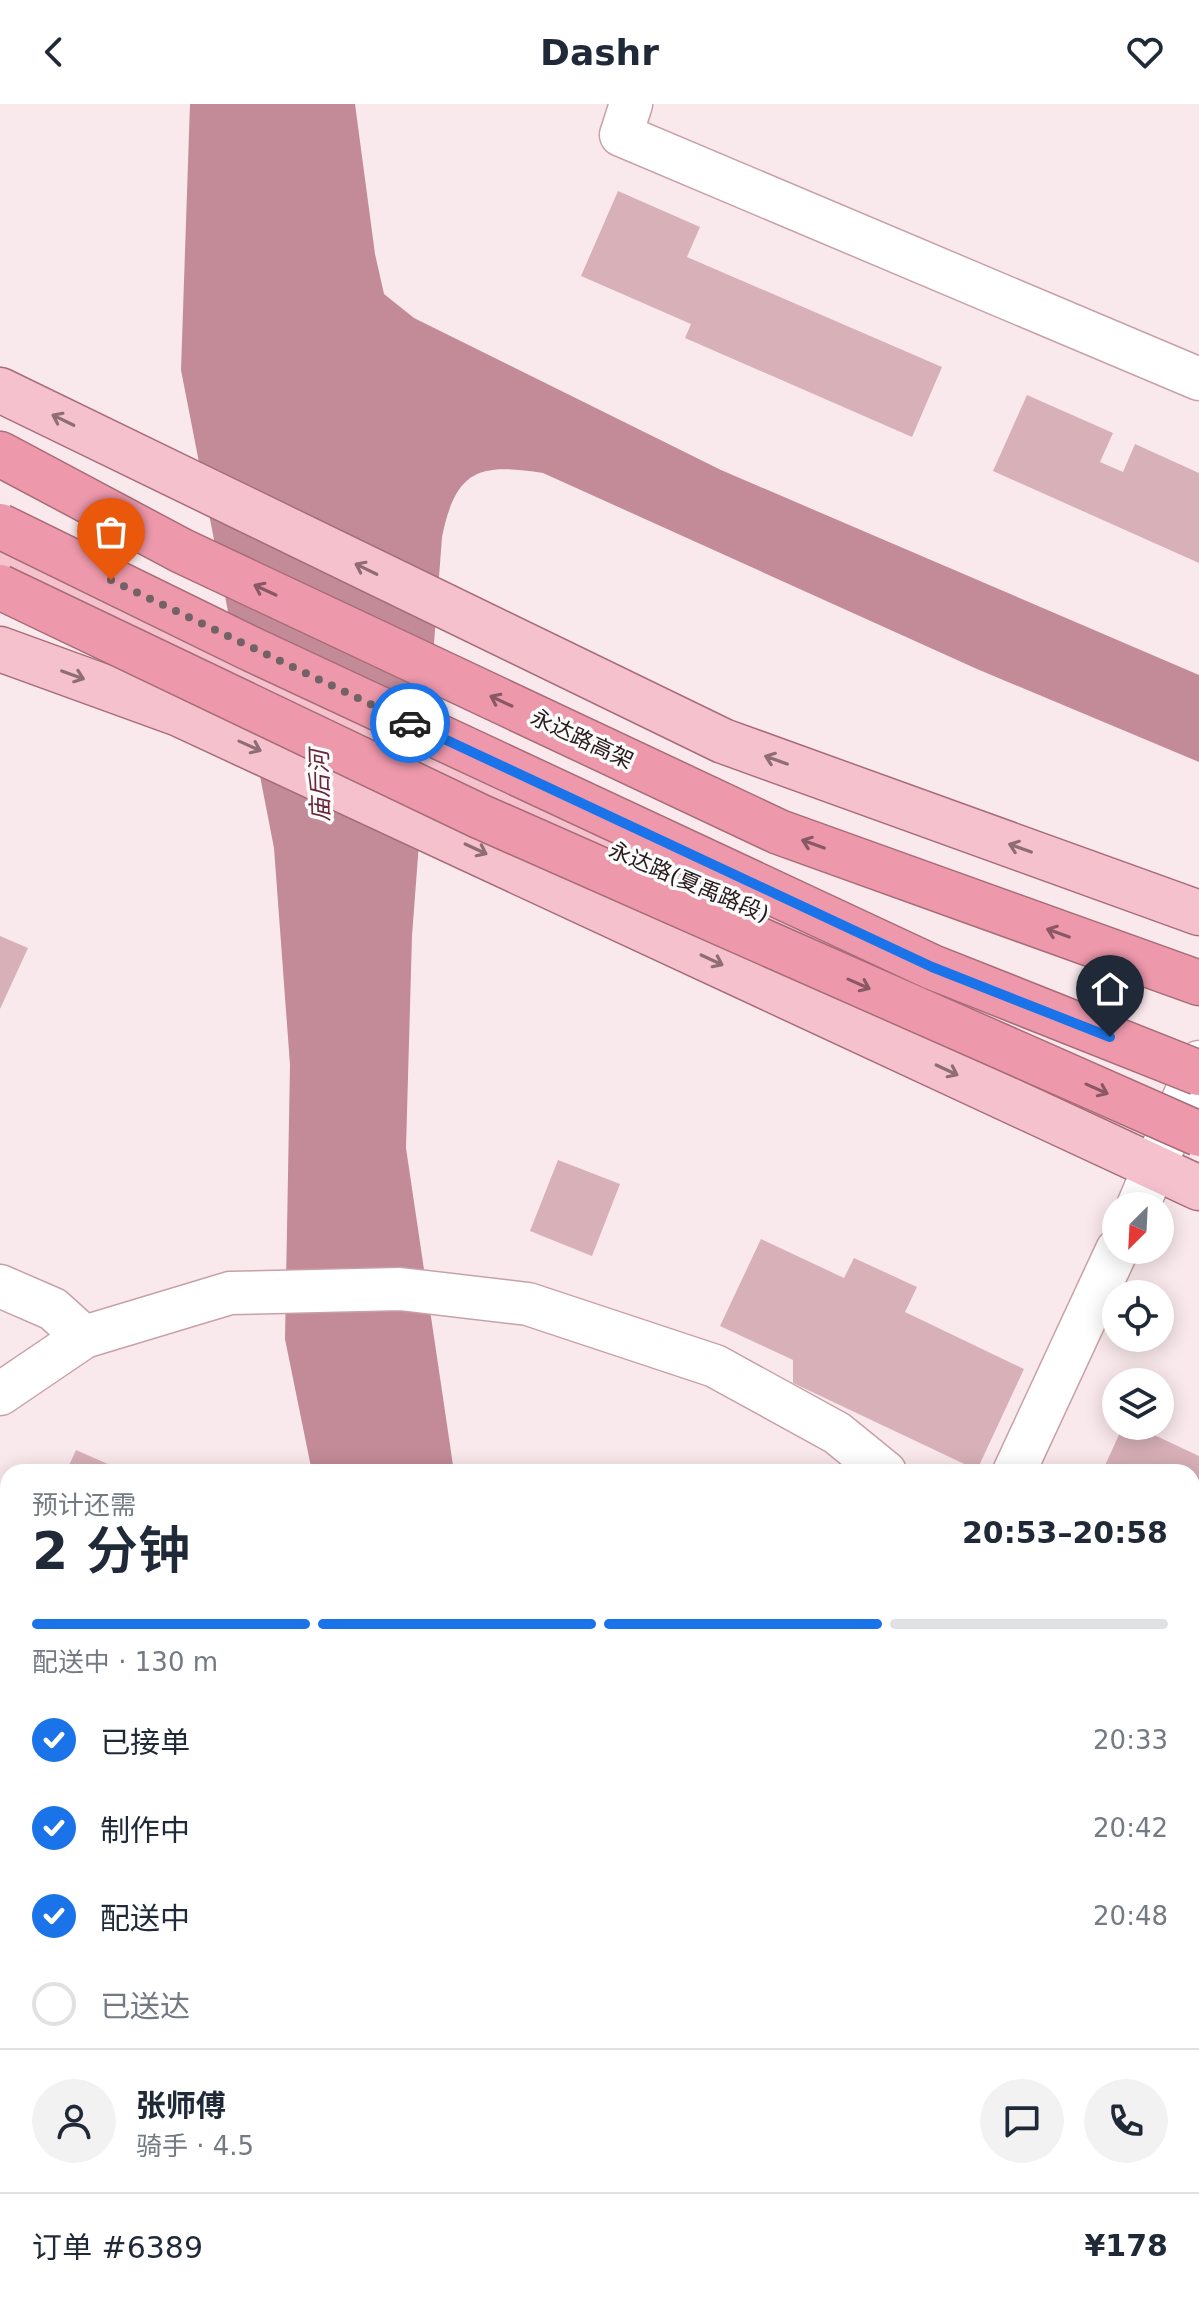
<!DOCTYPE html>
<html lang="zh">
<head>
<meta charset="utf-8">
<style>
	body { margin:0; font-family:"DejaVu Sans","Noto Sans SC",sans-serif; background:#f2f2f3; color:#1f2937; height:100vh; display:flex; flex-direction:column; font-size:30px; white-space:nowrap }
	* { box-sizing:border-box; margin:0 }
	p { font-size:26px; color:#747a83 }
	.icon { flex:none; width:44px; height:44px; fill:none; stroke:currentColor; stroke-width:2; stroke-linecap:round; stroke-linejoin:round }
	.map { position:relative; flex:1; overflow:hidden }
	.panel { position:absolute; left:0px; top:1360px; width:1200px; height:848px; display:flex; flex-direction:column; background:#fff; border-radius:24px 24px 0 0; box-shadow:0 4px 20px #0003 }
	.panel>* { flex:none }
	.needle { width:52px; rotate:204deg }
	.controls { position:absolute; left:1102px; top:1088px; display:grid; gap:16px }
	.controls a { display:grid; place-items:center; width:72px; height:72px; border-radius:50%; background:#fff; box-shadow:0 4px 20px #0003; font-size:40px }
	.pin { position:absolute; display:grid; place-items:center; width:68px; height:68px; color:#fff; margin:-82px -34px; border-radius:50% 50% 50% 0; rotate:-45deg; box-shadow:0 0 8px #0007 }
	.pin .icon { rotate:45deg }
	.courier { position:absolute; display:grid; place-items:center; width:80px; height:80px; margin:-40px; border:6px solid #1a73e8; border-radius:50%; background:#fff; color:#222; box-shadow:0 2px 10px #0007 }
	.overview em { font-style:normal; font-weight:600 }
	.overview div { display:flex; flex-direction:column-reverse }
	.overview { display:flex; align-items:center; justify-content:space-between; height:136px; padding:0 32px }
	h1 { font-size:52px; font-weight:600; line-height:60px }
	.bar { display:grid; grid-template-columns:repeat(4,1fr); gap:12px 8px; align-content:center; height:96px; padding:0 32px }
	.bar i { height:10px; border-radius:6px; background:#e0e1e3 }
	.bar .active { background:#1a73e8 }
	.bar p { grid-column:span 4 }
	.line { display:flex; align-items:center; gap:20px; padding:0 32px; border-top:2px solid #e0e1e3 }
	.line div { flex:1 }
	.round { display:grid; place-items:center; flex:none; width:84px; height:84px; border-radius:42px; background:#f2f2f3 }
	ol { padding:0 32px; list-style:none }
	li { display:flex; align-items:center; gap:24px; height:88px }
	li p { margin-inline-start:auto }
	li .icon { padding:8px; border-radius:50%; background:#1a73e8; color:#fff; stroke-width:4 }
	li:last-child { color:#747a83 }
	li i { width:44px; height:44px; border:4px solid #e0e1e3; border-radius:50% }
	header { display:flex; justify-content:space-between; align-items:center; height:104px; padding:0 32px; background:#fff; font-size:36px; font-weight:600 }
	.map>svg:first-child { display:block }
	.water { fill:#c28b97 }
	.building { fill:#d8b0b8 }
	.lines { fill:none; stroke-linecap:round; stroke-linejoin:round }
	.minor-casing { stroke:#c8a1a8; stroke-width:45 }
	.major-casing { stroke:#a86c79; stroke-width:47 }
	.highway-casing { stroke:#a86c79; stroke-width:47 }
	.minor { stroke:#fff; stroke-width:42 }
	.major { stroke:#f4c1cd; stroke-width:44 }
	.highway { stroke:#ed98ab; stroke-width:44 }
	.highway-bridge-casing { stroke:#a86c79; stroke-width:47; stroke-linecap:butt }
	.highway-bridge { stroke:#ed98ab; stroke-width:44 }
	.oneway { stroke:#8e6d74 }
	.oneway2 { stroke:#8a5864 }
	.done { stroke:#726265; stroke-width:8; stroke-dasharray:0 14.4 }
	.route { stroke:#1a73e8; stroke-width:10 }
	.labels { text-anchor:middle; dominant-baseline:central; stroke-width:7; stroke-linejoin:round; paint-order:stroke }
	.street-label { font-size:22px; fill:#28191c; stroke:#fbfbfb }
	.water-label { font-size:24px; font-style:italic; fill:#6a273a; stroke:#fbfbfb }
</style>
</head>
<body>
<header><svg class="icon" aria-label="back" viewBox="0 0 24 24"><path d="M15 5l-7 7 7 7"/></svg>Dashr<svg class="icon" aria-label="heart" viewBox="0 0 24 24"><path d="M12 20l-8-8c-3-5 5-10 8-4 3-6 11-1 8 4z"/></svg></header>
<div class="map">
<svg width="1199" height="2208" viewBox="0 0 1199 2208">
	<rect width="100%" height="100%" fill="#fae9ec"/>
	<g class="water">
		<path d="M 190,0 L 355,0 L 375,150 L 384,190 L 414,214 L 721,366 L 1199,571 L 1199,658 L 977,565 L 543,369 C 479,359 456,365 442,433 L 412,832 L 406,1044 L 454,1368 L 312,1368 L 285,1235 L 290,961 L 274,744 L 181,266 Z"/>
		<polygon points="373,2200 504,2200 501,2208 372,2208"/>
		<polygon points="770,2200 1077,2200 1081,2208 789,2208"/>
	</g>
	<g class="building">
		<polygon points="618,87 700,123 687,153 942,263 912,333 685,234 691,220 581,172"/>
		<polygon points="1027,291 1113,329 1100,358 1123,368 1135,340 1199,369 1199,459 993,367"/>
		<polygon points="0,832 28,844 0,905"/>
		<polygon points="558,1056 620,1080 592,1152 530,1127"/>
		<polygon points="761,1135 844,1174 854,1154 917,1183 905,1208 1024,1265 977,1366 793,1279 793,1256 720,1222"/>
		<polygon points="1123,1322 1135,1322 1199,1352 1199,1462 1192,1459 1192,1368 1102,1368"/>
		<polygon points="76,1346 126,1368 66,1368"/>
		<polygon points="1192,1594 1199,1598 1199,1678 1192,1675"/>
		<polygon points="1192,1961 1199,1964 1199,2054 1192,2051"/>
		<polygon points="545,2200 667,2200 663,2208 541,2208"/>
	</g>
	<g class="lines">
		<defs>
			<g id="minor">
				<polyline points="631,0 621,31 1199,275"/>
				<polyline points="1138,1102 1199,958"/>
				<polyline points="0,1182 53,1205 84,1233"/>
				<polyline points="0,1290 84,1233 230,1189 400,1185 528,1200 715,1262 837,1329 885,1368"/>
				<polyline points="1014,1368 1117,1146"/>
				<polyline points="0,1472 8,1475"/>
				<polyline points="1192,1509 1199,1511"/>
				<polyline points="1192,1759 1199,1761"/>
				<polyline points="0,1835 3,1850 0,1869"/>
				<polyline points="1192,2113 1199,2119"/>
				<polyline points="300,2200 301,2208"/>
			</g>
			<g id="major">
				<polyline points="0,286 723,637 1199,809"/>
				<polyline points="0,455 575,731 830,837"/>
				<polyline points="0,545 179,610 1199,1084"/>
			</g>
			<polyline id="highway" points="0,350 182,447 779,728 1199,879"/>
		</defs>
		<use href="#minor" class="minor-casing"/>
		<use href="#major" class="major-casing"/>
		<use href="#highway" class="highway-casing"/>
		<use href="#minor" class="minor"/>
		<use href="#major" class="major"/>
		<use href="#highway" class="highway"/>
		<defs>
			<g id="highway-bridge">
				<polyline points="0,422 249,544 932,863 1199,969"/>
				<polyline points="0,483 479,712 1199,1030"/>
			</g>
		</defs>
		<use href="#highway-bridge" class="highway-bridge-casing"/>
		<use href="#highway-bridge" class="highway-bridge"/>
	</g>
	<defs><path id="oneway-shaft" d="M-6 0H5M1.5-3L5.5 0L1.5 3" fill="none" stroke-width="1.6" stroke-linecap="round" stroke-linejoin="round" transform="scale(2)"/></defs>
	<g class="oneway">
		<use href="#oneway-shaft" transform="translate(63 316) rotate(-154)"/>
		<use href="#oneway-shaft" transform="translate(366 465) rotate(-154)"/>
		<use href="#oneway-shaft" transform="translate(73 571) rotate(20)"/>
		<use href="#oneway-shaft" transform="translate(250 642) rotate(24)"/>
		<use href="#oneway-shaft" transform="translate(776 656) rotate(-160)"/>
		<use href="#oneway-shaft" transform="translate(1020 744) rotate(-160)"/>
		<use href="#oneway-shaft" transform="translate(476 745) rotate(25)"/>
		<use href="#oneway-shaft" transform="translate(712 856) rotate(25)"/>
		<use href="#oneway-shaft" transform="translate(947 966) rotate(25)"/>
	</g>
	<g class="oneway2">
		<use href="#oneway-shaft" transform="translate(265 486) rotate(-155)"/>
		<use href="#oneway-shaft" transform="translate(501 597) rotate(-155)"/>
		<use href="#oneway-shaft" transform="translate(813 740) rotate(-160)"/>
		<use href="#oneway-shaft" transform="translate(1058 829) rotate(-160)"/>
		<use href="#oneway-shaft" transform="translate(859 880) rotate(24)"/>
		<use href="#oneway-shaft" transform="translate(1097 985) rotate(24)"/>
	</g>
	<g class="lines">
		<polyline class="done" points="111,476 410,619"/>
		<polyline class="route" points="410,619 932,863 1110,933"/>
	</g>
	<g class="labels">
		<g class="street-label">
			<text transform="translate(582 635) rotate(25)">永达路高架</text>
			<text transform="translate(689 778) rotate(23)">永达路(夏禹路段)</text>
		</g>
		<g class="water-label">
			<text transform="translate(320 682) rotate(-91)">庙后河</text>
		</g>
	</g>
</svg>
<div class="controls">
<a><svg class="needle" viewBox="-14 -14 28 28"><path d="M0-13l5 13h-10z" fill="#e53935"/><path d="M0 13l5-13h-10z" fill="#747a83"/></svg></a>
<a><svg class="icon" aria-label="locate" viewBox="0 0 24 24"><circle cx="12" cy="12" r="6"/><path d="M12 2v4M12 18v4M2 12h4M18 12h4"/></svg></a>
<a><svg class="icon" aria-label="layers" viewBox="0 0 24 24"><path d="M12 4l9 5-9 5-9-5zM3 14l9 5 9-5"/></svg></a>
</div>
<div class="pin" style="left:111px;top:476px;background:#ea580c"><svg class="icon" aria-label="bag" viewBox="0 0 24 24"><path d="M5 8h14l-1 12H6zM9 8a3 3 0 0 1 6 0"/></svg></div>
<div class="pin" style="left:1110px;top:933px;background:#1f2937"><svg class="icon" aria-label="home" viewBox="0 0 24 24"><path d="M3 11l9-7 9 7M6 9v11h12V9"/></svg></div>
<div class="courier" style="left:410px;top:619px"><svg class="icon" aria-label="car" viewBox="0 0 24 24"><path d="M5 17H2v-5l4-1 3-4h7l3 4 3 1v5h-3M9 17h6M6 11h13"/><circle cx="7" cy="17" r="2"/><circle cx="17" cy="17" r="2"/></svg></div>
<section class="panel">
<div class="overview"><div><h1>2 分钟</h1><p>预计还需</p></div><em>20:53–20:58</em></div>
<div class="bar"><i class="active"></i><i class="active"></i><i class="active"></i><i></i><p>配送中 · 130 m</p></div>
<ol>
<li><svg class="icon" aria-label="check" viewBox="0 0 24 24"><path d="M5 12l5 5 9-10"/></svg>已接单<p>20:33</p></li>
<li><svg class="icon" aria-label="check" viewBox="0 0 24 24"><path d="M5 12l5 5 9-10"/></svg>制作中<p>20:42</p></li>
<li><svg class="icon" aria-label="check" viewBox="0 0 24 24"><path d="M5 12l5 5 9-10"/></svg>配送中<p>20:48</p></li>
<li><i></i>已送达</li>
</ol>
<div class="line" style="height:144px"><a class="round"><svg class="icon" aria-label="person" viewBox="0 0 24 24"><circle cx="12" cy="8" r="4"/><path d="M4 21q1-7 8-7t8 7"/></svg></a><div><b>张师傅</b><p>骑手 · 4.5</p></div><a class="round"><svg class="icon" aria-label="chat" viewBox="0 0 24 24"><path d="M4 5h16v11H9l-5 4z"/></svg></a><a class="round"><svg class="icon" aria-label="phone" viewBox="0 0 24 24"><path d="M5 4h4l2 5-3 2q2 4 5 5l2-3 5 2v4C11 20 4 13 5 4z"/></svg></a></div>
<div class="line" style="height:104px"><div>订单 #6389</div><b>¥178</b></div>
</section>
</div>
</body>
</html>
